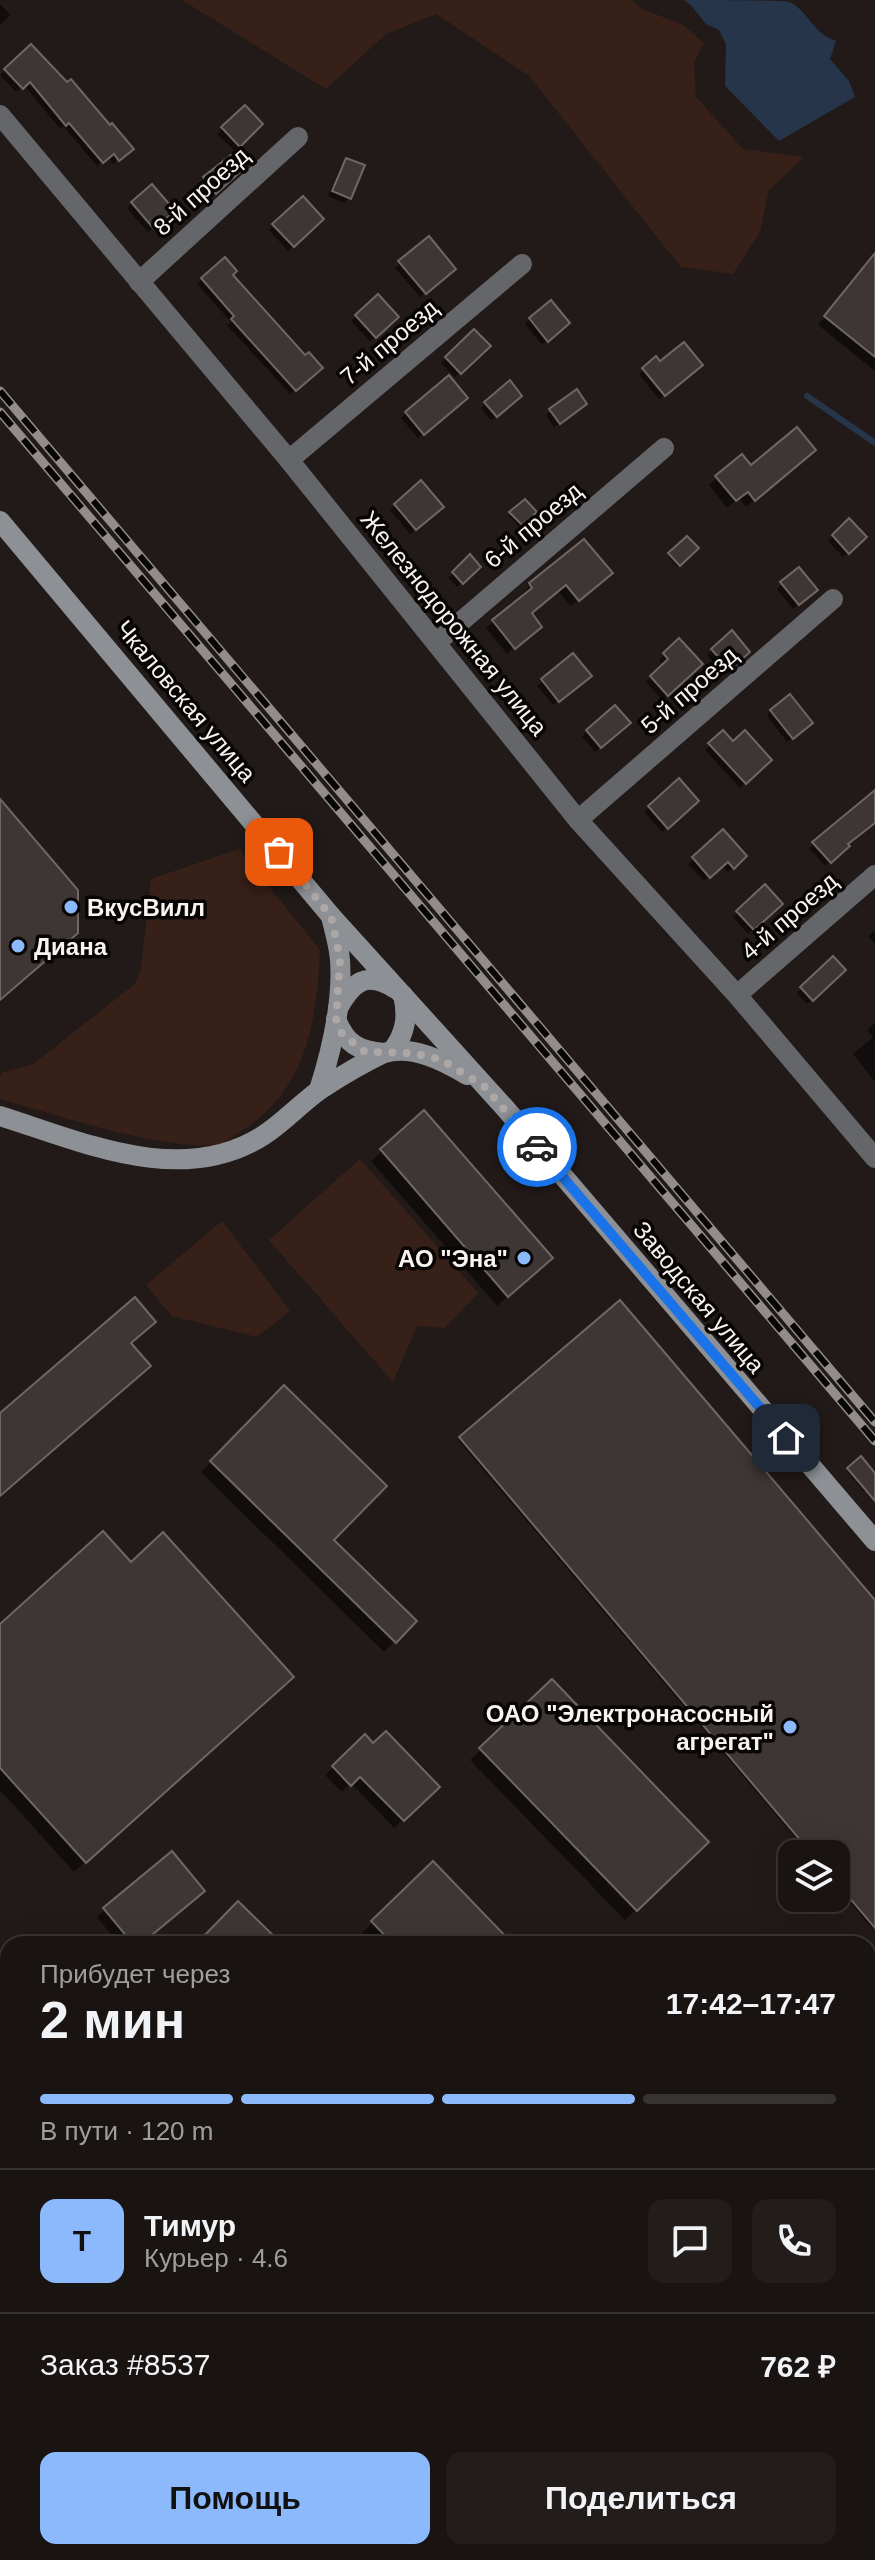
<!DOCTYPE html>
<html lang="ru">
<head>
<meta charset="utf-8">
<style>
	body { margin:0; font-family:Helvetica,sans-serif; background:#221d1b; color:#f1f3f6; height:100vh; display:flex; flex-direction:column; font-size:30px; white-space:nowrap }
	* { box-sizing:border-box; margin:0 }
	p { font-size:26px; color:#9f9e9f }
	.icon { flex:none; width:44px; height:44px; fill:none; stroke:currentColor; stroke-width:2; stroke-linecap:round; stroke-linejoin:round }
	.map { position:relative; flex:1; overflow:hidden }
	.side { position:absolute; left:0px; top:1936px; width:876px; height:624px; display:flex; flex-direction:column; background:#191412; border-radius:24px 24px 0 0; box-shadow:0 8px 32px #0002,0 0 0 2px #373332 }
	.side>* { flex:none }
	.tools { position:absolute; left:778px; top:1840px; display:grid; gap:16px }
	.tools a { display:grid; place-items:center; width:72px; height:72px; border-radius:16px; background:#191412; box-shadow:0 8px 32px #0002,0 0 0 2px #373332; font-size:40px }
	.pin { position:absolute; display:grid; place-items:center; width:68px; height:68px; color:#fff; margin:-34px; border-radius:16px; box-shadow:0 4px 12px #0006 }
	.courier { position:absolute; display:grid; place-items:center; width:80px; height:80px; margin:-40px; border:6px solid #1a73e8; border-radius:50%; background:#fff; color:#222; box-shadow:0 2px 10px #0007 }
	.overview em { font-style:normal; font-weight:800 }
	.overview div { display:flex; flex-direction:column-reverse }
	.overview { display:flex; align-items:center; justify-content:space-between; height:136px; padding:0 40px }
	h1 { font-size:52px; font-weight:800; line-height:60px }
	.bar { display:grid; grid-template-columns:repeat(4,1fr); gap:12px 8px; align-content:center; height:96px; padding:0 40px }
	.bar i { height:10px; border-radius:6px; background:#373332 }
	.bar .current { background:#8cb9fc }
	.bar p { grid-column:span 4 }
	.line { display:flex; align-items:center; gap:20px; padding:0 40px; border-top:2px solid #373332 }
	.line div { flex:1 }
	.round { display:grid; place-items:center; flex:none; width:84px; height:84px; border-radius:16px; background:#221d1b }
	.button { display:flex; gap:16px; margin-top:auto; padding:16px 40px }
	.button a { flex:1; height:92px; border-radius:16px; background:#8cb9fc; color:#111; font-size:32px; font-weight:800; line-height:92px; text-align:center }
	.button a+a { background:#221d1b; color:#f1f3f6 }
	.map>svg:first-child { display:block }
	.green { fill:#372018 }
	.water { fill:#27354a }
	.shadow { fill:#0007 }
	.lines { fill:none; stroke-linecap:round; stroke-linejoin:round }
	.stream { stroke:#27354a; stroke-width:6 }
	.building { fill:#3e3634; stroke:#6f6764; stroke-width:2 }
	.street { stroke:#646669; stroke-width:20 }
	.secondary { stroke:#8d9095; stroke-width:20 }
	.rail-casing { stroke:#928c8a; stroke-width:9 }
	.rail { stroke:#080605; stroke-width:6; stroke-dasharray:18; stroke-linecap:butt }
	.done { stroke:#ada8a6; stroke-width:8; stroke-dasharray:0 14.4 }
	.route { stroke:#1a73e8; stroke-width:10 }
	.poi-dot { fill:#8cb9fc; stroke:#080605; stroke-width:3 }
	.labels { text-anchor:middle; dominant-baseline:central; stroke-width:7; stroke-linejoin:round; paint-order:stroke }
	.street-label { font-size:24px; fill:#f9f4f2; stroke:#080605 }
	.poi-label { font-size:24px; font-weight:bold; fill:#f9f4f2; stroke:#080605; text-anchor:start }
</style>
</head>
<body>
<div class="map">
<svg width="875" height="2560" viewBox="0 0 875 2560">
	<rect width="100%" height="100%" fill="#211a18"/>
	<g class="green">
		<polygon points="182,0 632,0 640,8 683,25 704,43 694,63 696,97 743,149 804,157 769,190 760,232 733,274 681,267 529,76 436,14 386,34 326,89"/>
		<path d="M 239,849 L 320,950 C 317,1021 307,1090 241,1131 C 233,1136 223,1145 214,1145 C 151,1148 62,1116 0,1099 L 0,1077 L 3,1072 L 33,1064 L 135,984 L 141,968 L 151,879 Z"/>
		<polygon points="360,1159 478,1293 445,1328 417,1326 393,1382 269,1240"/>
		<polygon points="222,1221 290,1311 257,1337 172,1316 146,1285"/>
	</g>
	<path class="water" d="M 684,0 C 702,0 779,0 790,2 C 810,13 812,33 836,41 L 830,59 L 849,81 L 855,97 L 779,141 L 725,86 L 726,44 L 719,30 L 706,24 L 691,5 Z"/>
	<g class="shadow">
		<polygon points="0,4 11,15 0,25"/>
		<polygon points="31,46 126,153 113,164 108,157 97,166 63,126 60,129 24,85 16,92 0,75"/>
		<polygon points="245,107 261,124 234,150 217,134"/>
		<polygon points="346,160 349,198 344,203 328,196 341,165"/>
		<polygon points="240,170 210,197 199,183 204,178"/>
		<polygon points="302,198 321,219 288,251 269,230"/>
		<polygon points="132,203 167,216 148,232 127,208"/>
		<polygon points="875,254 875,371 818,325"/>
		<polygon points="225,260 230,275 315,373 290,394 227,325 231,322 197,284"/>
		<polygon points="400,263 448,273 420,297 395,268"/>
		<polygon points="378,296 396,317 370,341 351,321"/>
		<polygon points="530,319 563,328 542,345 525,324"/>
		<polygon points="474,332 488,346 455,377 441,363"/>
		<polygon points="644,369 696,370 659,399 639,374"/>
		<polygon points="515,401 491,420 481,408 486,403"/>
		<polygon points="460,402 418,438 401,418 406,413"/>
		<polygon points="580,409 554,427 546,415 551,410"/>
		<polygon points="806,458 746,507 739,498 727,508 709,485 717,478 750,468"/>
		<polygon points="421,483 437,512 410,534 390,510"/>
		<polygon points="525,502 534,512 518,526 509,516"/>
		<polygon points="849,521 864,537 843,557 828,541"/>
		<polygon points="687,538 696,548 677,567 668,557"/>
		<polygon points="470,557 478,566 457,587 448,578"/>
		<polygon points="603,580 571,606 558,591 530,614 533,633 507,654 486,628 526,595 524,592 530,585"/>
		<polygon points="782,584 810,594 793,609 777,589"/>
		<polygon points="731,633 748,652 724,674 707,655"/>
		<polygon points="679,641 701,664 662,700 646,682 664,665 659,660"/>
		<polygon points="573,656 584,681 553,705 537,686"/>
		<polygon points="615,708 623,728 595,752 582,736"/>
		<polygon points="771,711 805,728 787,742 767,716"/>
		<polygon points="723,733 732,744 769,760 740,788 705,750"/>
		<polygon points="875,793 875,821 845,845 847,846 825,866 809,848"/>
		<polygon points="0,802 76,932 0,1001"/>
		<polygon points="692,806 662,832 644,812 649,807"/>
		<polygon points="723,832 745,856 728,872 721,865 704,881 688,864"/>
		<polygon points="765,887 780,904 748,934 733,917"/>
		<polygon points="875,930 875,944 868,936"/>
		<polygon points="833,959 843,970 807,1004 797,993"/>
		<polygon points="875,1023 875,1082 853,1054 873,1037 867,1030"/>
		<polygon points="424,1113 539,1269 497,1306 371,1161"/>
		<polygon points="620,1303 875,1603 875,1926 872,1928 836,1886 836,1854 809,1854 458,1440"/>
		<polygon points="284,1388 331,1540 414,1621 384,1652 201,1472"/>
		<polygon points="860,1459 875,1476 875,1483 864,1492 847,1471"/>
		<polygon points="130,1564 280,1688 74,1872 0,1790 0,1626"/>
		<polygon points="552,1682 706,1842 625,1920 470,1760"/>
		<polygon points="364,1737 373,1746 437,1786 394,1828 351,1783 342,1792 325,1775"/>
		<polygon points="433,1864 510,1944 373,1944 362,1933"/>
		<polygon points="105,1909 139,1944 119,1944 97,1917"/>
		<polygon points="875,2266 875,2397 868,2390 868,2272"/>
		<polygon points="33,2552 129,2552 119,2560 39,2560"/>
		<polygon points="644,2552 729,2552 736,2560 635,2560"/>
	</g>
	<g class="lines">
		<polyline class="stream" points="807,396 875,443"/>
	</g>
	<g class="building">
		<polygon points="31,44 67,82 71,79 110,125 112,123 134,149 119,161 114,154 103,163 69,123 66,126 30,82 23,89 4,69"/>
		<polygon points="245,105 263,124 240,147 221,127"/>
		<polygon points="231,155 242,170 216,194 203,177"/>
		<polygon points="346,158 365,165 351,199 332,191"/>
		<polygon points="152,184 175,211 154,229 131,202"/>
		<polygon points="303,196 324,219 294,247 272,224"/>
		<polygon points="429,236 456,269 426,294 398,261"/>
		<polygon points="875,253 875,357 824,316"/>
		<polygon points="225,257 237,271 233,275 305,355 309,352 323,368 296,391 231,319 234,316 201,278"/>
		<polygon points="378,294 399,317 376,338 355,315"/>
		<polygon points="551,300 570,323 548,342 529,318"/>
		<polygon points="474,329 491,346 461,374 445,357"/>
		<polygon points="684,342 703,365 665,396 642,368 656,356 660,361"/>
		<polygon points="449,375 468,398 424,435 405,412"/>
		<polygon points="510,380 522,396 497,417 484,402"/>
		<polygon points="577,389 587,404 560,424 549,409"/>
		<polygon points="797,427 816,450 755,501 748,492 736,501 715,476 742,454 751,465"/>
		<polygon points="421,480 444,507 416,530 394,504"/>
		<polygon points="525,499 537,512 522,525 509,512"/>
		<polygon points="849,518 867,537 849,554 832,535"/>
		<polygon points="687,536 699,548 680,566 668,553"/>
		<polygon points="584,539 613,573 579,601 566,585 532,613 542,627 515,649 492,620 532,588 529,583"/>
		<polygon points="470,554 481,567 463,584 452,572"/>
		<polygon points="799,567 818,590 799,605 780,582"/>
		<polygon points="732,630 750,652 730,670 711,649"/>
		<polygon points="679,638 703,664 668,696 650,676 668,659 663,653"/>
		<polygon points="573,653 592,676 559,702 541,679"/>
		<polygon points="790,694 813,723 793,739 770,710"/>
		<polygon points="615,705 631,723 601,748 586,730"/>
		<polygon points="723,730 733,741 745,730 772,760 746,784 708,743"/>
		<polygon points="679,778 699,801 668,829 648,806"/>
		<polygon points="875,790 875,823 848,844 850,846 831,863 812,842"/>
		<polygon points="0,799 78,890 78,933 0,1000"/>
		<polygon points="723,829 747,856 734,869 728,862 710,878 692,857"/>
		<polygon points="765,884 783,904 754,930 736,911"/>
		<polygon points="833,956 846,970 813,1001 800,987"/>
		<polygon points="424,1110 553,1258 508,1297 380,1149"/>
		<polygon points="135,1297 156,1322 131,1343 151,1366 0,1496 0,1413"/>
		<polygon points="620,1300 875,1600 875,1928 836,1882 836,1854 812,1854 459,1437"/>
		<polygon points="284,1385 387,1486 334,1540 417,1621 396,1643 210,1461"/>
		<polygon points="861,1456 875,1473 875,1501 847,1468"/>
		<polygon points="103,1531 131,1562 163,1532 294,1677 86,1863 0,1768 0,1624"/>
		<polygon points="552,1679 709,1842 637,1911 479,1748"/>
		<polygon points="386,1731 440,1787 404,1821 360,1777 351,1786 332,1766 365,1734 373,1743"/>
		<polygon points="172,1851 205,1891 141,1944 133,1944 103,1908"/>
		<polygon points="433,1861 513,1944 393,1944 371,1921"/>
		<polygon points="238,1901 282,1944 196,1944"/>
	</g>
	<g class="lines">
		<g class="street">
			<polyline points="0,115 289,460 578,820 737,995 875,1158"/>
			<polyline points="139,282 298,137"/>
			<polyline points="289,460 522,264"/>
			<polyline points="436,643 664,448"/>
			<polyline points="578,820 833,599"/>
			<polyline points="737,995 875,875"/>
		</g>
		<g class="secondary">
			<polyline points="0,521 331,916"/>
			<path d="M 338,1008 C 352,983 366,970 394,988"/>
			<path d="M 336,1019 C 346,1044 358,1051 384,1053"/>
			<path d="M 392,1051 C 406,1033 408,1016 403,995"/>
			<path d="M 319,1090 C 332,1049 343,1003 340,960 C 339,945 334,930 331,916 L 505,1108 L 875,1541"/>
			<path d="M 0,1116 C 83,1142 182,1188 264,1135 C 284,1122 301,1103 321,1089 C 341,1076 363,1063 384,1053 C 413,1045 444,1061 467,1075"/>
		</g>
		<defs>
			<g id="rail">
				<polyline points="0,391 875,1422"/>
				<polyline points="0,412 875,1441"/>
				<polyline points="868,2157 875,2156"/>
				<polyline points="868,2175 875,2174"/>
				<polyline points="868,2513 875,2516"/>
				<polyline points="227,2560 236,2552"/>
				<polyline points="253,2560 262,2552"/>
				<polyline points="359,2560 377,2552"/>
			</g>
		</defs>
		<use href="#rail" class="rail-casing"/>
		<use href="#rail" class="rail"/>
	</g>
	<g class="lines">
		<polyline class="done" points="279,852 331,916 340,959 336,1019 342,1034 365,1052 412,1053 440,1059 484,1086 537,1147"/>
		<polyline class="route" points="537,1147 786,1438"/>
	</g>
	<g class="poi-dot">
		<circle cx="71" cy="907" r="8"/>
		<circle cx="18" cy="946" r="8"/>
		<circle cx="524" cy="1258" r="8"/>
		<circle cx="790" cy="1727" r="8"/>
	</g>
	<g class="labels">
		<g class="street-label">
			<text transform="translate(201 191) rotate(-42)">8-й проезд</text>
			<text transform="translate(389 342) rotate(-40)">7-й проезд</text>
			<text transform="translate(533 525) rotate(-40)">6-й проезд</text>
			<text transform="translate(454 623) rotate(51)">Железнодорожная улица</text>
			<text transform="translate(689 690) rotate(-41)">5-й проезд</text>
			<text transform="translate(186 701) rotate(50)">Чкаловская улица</text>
			<text transform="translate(789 916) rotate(-41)">4-й проезд</text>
			<text transform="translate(699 1297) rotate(50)">Заводская улица</text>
		</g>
		<g class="poi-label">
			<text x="87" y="907">ВкусВилл</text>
			<text x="34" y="946">Диана</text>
			<text x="508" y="1258" text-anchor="end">АО "Эна"</text>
			<text x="774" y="1713" text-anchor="end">ОАО "Электронасосный<tspan x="774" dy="28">агрегат"</tspan></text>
		</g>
	</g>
</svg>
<div class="tools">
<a><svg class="icon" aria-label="layers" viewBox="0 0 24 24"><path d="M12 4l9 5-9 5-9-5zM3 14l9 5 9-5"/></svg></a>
</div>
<div class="pin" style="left:279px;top:852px;background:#ea580c"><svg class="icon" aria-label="bag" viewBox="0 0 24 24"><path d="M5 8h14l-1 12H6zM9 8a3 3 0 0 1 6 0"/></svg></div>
<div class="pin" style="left:786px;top:1438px;background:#1f2937"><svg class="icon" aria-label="home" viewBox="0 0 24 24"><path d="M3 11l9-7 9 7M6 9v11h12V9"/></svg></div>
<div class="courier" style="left:537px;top:1147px"><svg class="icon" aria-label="car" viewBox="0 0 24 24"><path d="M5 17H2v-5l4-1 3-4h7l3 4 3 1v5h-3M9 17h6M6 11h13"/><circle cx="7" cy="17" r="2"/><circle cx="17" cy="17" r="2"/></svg></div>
<section class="side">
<div class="overview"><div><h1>2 мин</h1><p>Прибудет через</p></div><em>17:42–17:47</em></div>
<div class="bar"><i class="current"></i><i class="current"></i><i class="current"></i><i></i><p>В пути · 120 m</p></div>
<div class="line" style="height:144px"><b class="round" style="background:#8cb9fc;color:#111">Т</b><div><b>Тимур</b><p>Курьер · 4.6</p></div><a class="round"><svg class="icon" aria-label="chat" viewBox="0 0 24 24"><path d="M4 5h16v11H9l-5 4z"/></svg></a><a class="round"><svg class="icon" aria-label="phone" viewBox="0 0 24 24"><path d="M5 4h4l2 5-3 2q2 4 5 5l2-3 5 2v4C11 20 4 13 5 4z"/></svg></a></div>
<div class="line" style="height:104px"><div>Заказ #8537</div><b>762 ₽</b></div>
<div class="button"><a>Помощь</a><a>Поделиться</a></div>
</section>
</div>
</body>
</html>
